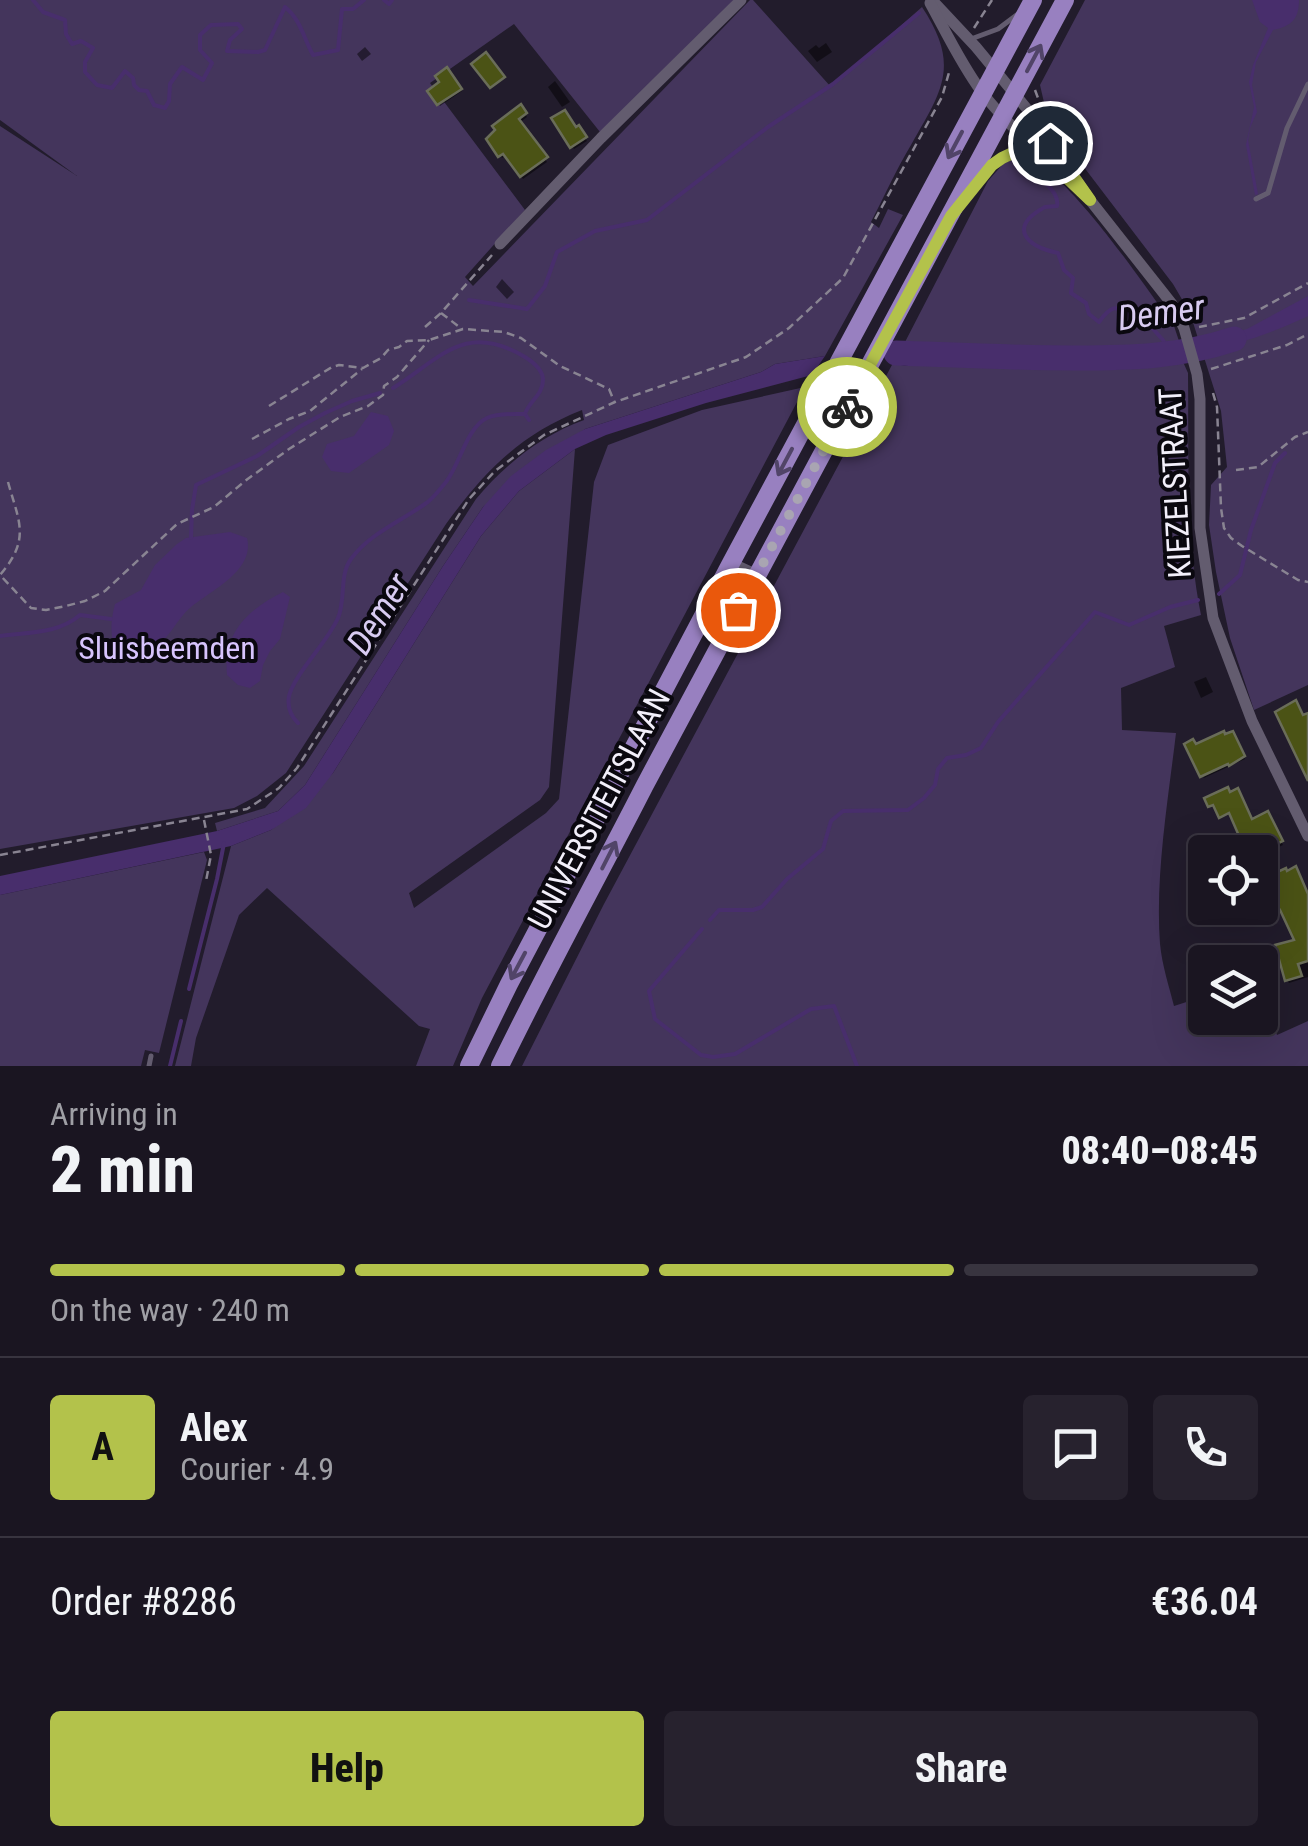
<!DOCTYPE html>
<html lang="en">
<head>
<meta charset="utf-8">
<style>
	body { margin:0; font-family:"Roboto Condensed",sans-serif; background:#27222e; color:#f1f3f6; height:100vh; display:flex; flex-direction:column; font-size:38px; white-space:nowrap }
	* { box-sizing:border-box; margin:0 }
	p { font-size:32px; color:#9f9fa5 }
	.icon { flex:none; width:55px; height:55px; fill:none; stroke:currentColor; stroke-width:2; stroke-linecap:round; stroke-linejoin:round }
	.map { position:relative; height:1066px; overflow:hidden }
	.panel { display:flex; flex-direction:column; background:#1a1521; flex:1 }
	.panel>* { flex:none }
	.tools { position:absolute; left:1188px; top:835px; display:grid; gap:20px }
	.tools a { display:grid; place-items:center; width:90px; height:90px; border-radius:10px; background:#1a1521; box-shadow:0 10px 40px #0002,0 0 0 2px #38343f; font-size:50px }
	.pin { position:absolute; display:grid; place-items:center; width:85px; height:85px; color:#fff; margin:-42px; border:5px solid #fff; border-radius:50%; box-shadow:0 2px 10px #0007 }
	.courier { position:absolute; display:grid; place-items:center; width:100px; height:100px; margin:-50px; border:8px solid #b3c24b; border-radius:50%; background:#fff; color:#222; box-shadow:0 2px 12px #0007 }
	.headline em { font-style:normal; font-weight:800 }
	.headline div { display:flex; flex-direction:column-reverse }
	.headline { display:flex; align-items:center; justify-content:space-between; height:170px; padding:0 50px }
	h1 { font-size:65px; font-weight:800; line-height:75px }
	.bar { display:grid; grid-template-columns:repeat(4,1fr); gap:15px 10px; align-content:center; height:120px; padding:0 50px }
	.bar i { height:12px; border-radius:8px; background:#38343f }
	.bar .current { background:#b3c24b }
	.bar p { grid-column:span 4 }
	.line { display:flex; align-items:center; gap:25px; padding:0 50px; border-top:2px solid #38343f }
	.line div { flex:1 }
	.round { display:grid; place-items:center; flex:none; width:105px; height:105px; border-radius:10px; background:#27222e }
	.button { display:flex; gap:20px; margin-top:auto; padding:20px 50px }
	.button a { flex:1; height:115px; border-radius:10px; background:#b3c24b; color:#111; font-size:40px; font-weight:800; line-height:115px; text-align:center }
	.button a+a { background:#27222e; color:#f1f3f6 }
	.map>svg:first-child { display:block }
	.green { fill:#44355c }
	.water { fill:#482e6c }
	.shadow { fill:#0007 }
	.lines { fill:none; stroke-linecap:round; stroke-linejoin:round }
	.stream { stroke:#482e6c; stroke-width:4 }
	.river { stroke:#482e6c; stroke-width:25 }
	.building { fill:#4b5315; stroke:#6a6d59; stroke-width:2.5 }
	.path { stroke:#898492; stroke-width:2.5; stroke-dasharray:8 5; stroke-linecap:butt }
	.service { stroke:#635c6f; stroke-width:5 }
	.minor { stroke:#635c6f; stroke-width:11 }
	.trunk { stroke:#9880c0; stroke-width:18 }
	.oneway { stroke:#514468 }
	.done { stroke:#a9a5b2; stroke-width:10; stroke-dasharray:0 18 }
	.route { stroke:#b3c24b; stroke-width:12 }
	.labels { text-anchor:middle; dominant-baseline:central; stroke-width:8; stroke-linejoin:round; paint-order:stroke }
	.street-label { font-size:32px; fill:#f2effa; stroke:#0a080f }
	.park-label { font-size:32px; fill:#d7c4fd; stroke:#0a080f }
	.water-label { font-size:35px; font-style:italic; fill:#d8cbf1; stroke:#0a080f }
</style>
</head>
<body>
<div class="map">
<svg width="1308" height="1066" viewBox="0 0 1308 1066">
	<rect width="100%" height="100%" fill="#221c2c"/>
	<g class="green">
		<path d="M 0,0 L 734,0 L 600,132 L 514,24 L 430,83 L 525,210 L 465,277 L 473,286 L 750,0 L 753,0 L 831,87 L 922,7 C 961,66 942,90 911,145 C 896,170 884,197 871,222 L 879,228 L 888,209 L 903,215 L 825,356 L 775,364 L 761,372 L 585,429 L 483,507 L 443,566 L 305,785 L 278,811 L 217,831 L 215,823 L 265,808 L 304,766 L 476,499 C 504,465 542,435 584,420 L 582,410 C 519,435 485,471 446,524 L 286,773 L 257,796 L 234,808 L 0,849 L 0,126 L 77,176 L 0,120 Z"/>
		<polygon points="1085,0 1308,0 1308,685 1254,710 1230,638 1216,572 1209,525 1211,485 1227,467 1221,411 1190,313 1173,284 1048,120 1040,85"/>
		<path d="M 1019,156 C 1061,159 1147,290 1174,326 L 1179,341 L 1163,349 L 1150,351 L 904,344 L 988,181 L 1003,164 Z"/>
		<path d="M 1178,361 L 1184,364 L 1188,373 C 1189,453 1185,536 1201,615 L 1164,626 L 1175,667 L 1121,688 L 1122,730 L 1176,733 C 1168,801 1155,876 1160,944 C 1162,965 1169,986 1174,1006 L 1205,996 L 1205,1018 L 1260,1018 L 1260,984 L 1277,1035 L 1308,1021 L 1308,1066 L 522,1066 L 604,904 L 893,363 L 905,366 L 1113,365 Z"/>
		<polygon points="805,387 482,998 453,1066 416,1066 430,1029 419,1026 267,888 239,915 196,1038 191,1066 175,1066 231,846 271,830 333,773 481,536 519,491 575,449 549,787 540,800 409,893 414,908 546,813 559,799 594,482 608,445 702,410"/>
		<polygon points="204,852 207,860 159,1053 145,1050 141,1066 0,1066 0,895"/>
	</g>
	<g class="water">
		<path d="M 1252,0 L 1299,0 C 1299,20 1291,26 1273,30 L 1256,62 L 1252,85 L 1257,112 L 1250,128 L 1248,140 L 1258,194 L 1255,195 L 1246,145 L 1254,107 L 1249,82 L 1253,65 L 1268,28 L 1260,22 Z"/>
		<path d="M 1308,296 L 1308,316 L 1304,318 C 1271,333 1240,344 1204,351 L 1201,343 L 1247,329 Z"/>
		<polygon points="825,356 812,375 706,403 606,435 575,449 519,491 481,536 333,773 306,808 271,830 231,846 0,895 0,876 217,831 278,811 305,785 443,566 483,507 511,476 546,450 585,429 761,372 775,364"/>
		<polygon points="371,412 388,416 394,431 389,445 349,473 331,471 322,457 327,444 354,436"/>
		<path d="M 230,532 L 247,538 C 255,571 211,590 190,608 C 176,620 169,640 152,649 C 139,656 126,653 114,646 C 110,631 111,619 115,604 L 141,590 L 155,565 L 177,544 L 186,538 Z"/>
		<path d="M 283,592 L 290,597 L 280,639 L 270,651 L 263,665 L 260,681 L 250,688 L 238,685 L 227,675 C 223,633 247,610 283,592 Z"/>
	</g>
	<g class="shadow">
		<polygon points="826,43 832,52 817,62 808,51 816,45 819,48"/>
		<polygon points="365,47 371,54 362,61 357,54"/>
		<polygon points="447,71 462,91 440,106 430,92 442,83"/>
		<polygon points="555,81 570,102 562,107 548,87"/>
		<polygon points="521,108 527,117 519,123 547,162 523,179 506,155 502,158 489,139"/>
		<polygon points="555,119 575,130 579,128 587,141 574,149"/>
		<polygon points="502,279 514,292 507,299 496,287"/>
		<polygon points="1206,677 1213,692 1201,698 1194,682"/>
		<polygon points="1232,734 1245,759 1204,778 1187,745 1195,747"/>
		<polygon points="1218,794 1252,822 1267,815 1283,845 1264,854 1261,848 1249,852 1232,815 1230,816"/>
		<polygon points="1260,883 1308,898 1308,977 1289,983 1287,980 1298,941 1284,912 1276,916"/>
	</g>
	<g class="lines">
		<g class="stream">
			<path d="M 33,0 L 43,12 L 65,20 L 66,34 L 72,44 L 81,41 L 93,48 L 85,62 L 85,72 L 97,85 L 112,88 L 125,71 L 133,78 L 134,85 L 139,90 L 147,91 L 154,105 L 165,108 L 169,101 L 170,84 L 182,67 L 203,80 L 212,63 L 200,50 L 200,35 L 211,25 L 238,24 L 242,29 L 230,40 L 227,51 L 258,52 L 265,50 L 285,7 C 301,20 303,37 313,55 L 338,50 L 342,9 L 353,9 L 364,0"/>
			<polyline points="384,0 389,4 392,0"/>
			<path d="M 1045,182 C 1051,189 1059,196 1057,206 L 1045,207 C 1008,227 1025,246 1058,253 L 1064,270 L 1073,278 L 1071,293 L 1086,303 L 1089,314 L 1099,322 C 1120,293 1119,319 1144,319 L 1163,340 L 1169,354"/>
			<polyline points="469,300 527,309 545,286 557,252 595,231 647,220 768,127 833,84 919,13"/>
			<path d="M 393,388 C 441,358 465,321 525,357 C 533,362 543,370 543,380 C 543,395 529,401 525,414 L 529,420"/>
			<polyline points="191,538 192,510 196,485 257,456 299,427 325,413 352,401 380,393"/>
			<polyline points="1219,594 1240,575 1251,530 1275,463 1285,453"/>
			<path d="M 0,636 C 28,632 58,634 80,615 L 111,619"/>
			<path d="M 298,723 C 290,715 287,707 289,696 C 295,673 327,643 338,618 C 346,599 339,575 351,559 C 369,534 401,521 425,504 C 433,499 440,489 446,482 C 460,464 467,427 487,418 C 498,413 514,414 525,414"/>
			<polyline points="710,920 719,910 753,910 762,907 787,879 823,849 831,821 843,811 908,810 924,798 935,785 938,769 947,758 966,755 981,748 998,722 1095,612 1129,625 1170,607 1198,600"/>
			<polyline points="702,929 649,991 655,1019 701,1055 713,1057 735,1054 811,1009 834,1006 857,1066"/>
			<polyline points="189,989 217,879 224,843"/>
			<polyline points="170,1066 181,1021"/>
		</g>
		<path class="river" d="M 896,353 C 955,355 1014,358 1074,358 C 1130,358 1180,357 1234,339"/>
	</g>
	<g class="building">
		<polygon points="486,52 505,77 490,88 471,64"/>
		<polygon points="447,67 462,89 437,105 427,91 439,82 435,76"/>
		<polygon points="521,104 527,113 519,119 548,157 520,177 503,154 498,157 486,139 495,130 492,126"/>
		<polygon points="565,110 576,127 579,125 587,137 570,148 551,118"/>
		<polygon points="1296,700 1303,715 1308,713 1308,781 1275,712"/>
		<polygon points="1224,731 1225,734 1233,731 1245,756 1229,766 1228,764 1200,777 1184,744 1193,739 1196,744"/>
		<polygon points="1228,787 1230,792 1238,788 1252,819 1268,811 1283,841 1260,852 1257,846 1246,852 1229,813 1219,818 1213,805 1208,807 1204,798"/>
		<polygon points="1296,866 1308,894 1308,961 1298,964 1302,976 1285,981 1275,945 1294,940 1280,910 1272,914 1260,889 1260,880 1286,868 1287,871"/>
	</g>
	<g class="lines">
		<g class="path">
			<polyline points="974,28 992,0"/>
			<polyline points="1035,90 1041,106"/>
			<polyline points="441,313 462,329"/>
			<polyline points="425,327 441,313 492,255"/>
			<polyline points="1199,327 1244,318 1308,283"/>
			<polyline points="1211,369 1287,345 1308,334"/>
			<polyline points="1213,393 1217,407 1221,508 1224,528 1231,538 1242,546 1298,580 1308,582"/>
			<polyline points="269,406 332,367 339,365 363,368 381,358 388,350 399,347 407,341 429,340 463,329 504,332 521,338 560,366 609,389 614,401"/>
			<polyline points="252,439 289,419 310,411 362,369"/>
			<polyline points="1236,470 1258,467 1295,437 1308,432"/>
			<path d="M 8,482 C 19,522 31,539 0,575 L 31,608 L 46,610 L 66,606 L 85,601 L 105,591 L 177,524 L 214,507 L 245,481 L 289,449 L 340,417 L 368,406 L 383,395 L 384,386 L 397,377 L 429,340"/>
			<polyline points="204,820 211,855 206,881"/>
			<polyline points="0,855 247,809 279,788 297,768 469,499 495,471 544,435 615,402 746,357 789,328 843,278 942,97 950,69"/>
		</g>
		<g class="service">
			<polyline points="971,39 998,29 1018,14"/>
			<path d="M 972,190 C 989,169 1004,147 1034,152"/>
			<polyline points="1256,199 1268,193 1287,128 1308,84"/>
			<polyline points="149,1066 151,1056"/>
		</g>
		<g class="minor">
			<polyline points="932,0 976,47 1032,115 1090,200 1172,304 1184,328 1197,374 1200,399 1200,528 1213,618 1252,721 1308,836"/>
			<path d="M 930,3 C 946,32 961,64 981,91 C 1006,124 1039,151 1069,180"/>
			<polyline points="500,244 601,138 741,0"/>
			<polyline points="731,563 757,575"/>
		</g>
		<g class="trunk">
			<polyline points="469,1066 509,984 731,563 1033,0"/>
			<path d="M 500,1066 C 546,971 597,879 645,785 L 1065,0"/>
		</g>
	</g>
	<defs><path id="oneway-shaft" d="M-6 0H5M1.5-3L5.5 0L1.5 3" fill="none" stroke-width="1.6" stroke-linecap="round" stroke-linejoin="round" transform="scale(2.5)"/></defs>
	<g class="oneway">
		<use href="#oneway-shaft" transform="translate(1034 58) rotate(-62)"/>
		<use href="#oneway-shaft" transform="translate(955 145) rotate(118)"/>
		<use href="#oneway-shaft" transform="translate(785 462) rotate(118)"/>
		<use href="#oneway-shaft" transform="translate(609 855) rotate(-63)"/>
		<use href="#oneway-shaft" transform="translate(518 966) rotate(118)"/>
	</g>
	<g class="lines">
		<polyline class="done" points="738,610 847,407"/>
		<polyline class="route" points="847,407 951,216 992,165 1002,158 1017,151 1041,153 1090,200 1050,143"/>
	</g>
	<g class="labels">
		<g class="street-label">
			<text transform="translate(1175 483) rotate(-93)">KIEZELSTRAAT</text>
			<text transform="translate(599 809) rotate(-62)">UNIVERSITEITSLAAN</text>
		</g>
		<g class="park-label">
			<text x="167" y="648">Sluisbeemden</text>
		</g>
		<g class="water-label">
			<text transform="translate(1161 313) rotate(-8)">Demer</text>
			<text transform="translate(379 614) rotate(-58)">Demer</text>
		</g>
	</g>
</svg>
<div class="tools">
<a><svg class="icon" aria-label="locate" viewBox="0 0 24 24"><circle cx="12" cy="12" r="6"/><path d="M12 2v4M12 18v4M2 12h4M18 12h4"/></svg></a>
<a><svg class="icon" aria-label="layers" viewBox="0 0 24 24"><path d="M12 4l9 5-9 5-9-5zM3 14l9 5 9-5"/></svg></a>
</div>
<div class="pin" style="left:738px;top:610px;background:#ea580c"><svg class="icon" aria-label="bag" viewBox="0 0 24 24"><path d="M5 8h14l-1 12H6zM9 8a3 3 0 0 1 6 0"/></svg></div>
<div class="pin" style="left:1050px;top:143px;background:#1f2937"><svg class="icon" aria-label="home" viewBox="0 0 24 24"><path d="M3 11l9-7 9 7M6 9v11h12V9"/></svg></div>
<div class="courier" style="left:847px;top:407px"><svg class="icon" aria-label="bike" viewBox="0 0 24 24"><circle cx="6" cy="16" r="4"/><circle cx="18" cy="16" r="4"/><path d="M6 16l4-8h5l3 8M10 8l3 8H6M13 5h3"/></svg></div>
</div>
<section class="panel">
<div class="headline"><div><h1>2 min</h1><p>Arriving in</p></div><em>08:40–08:45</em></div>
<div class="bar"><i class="current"></i><i class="current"></i><i class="current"></i><i></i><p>On the way · 240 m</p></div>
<div class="line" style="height:180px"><b class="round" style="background:#b3c24b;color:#111">A</b><div><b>Alex</b><p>Courier · 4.9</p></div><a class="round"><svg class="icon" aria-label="chat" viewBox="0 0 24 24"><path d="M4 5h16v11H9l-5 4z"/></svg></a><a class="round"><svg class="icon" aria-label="phone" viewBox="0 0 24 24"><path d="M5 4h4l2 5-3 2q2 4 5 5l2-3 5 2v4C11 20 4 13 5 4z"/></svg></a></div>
<div class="line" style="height:130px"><div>Order #8286</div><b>€36.04</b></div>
<div class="button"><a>Help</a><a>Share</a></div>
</section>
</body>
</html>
